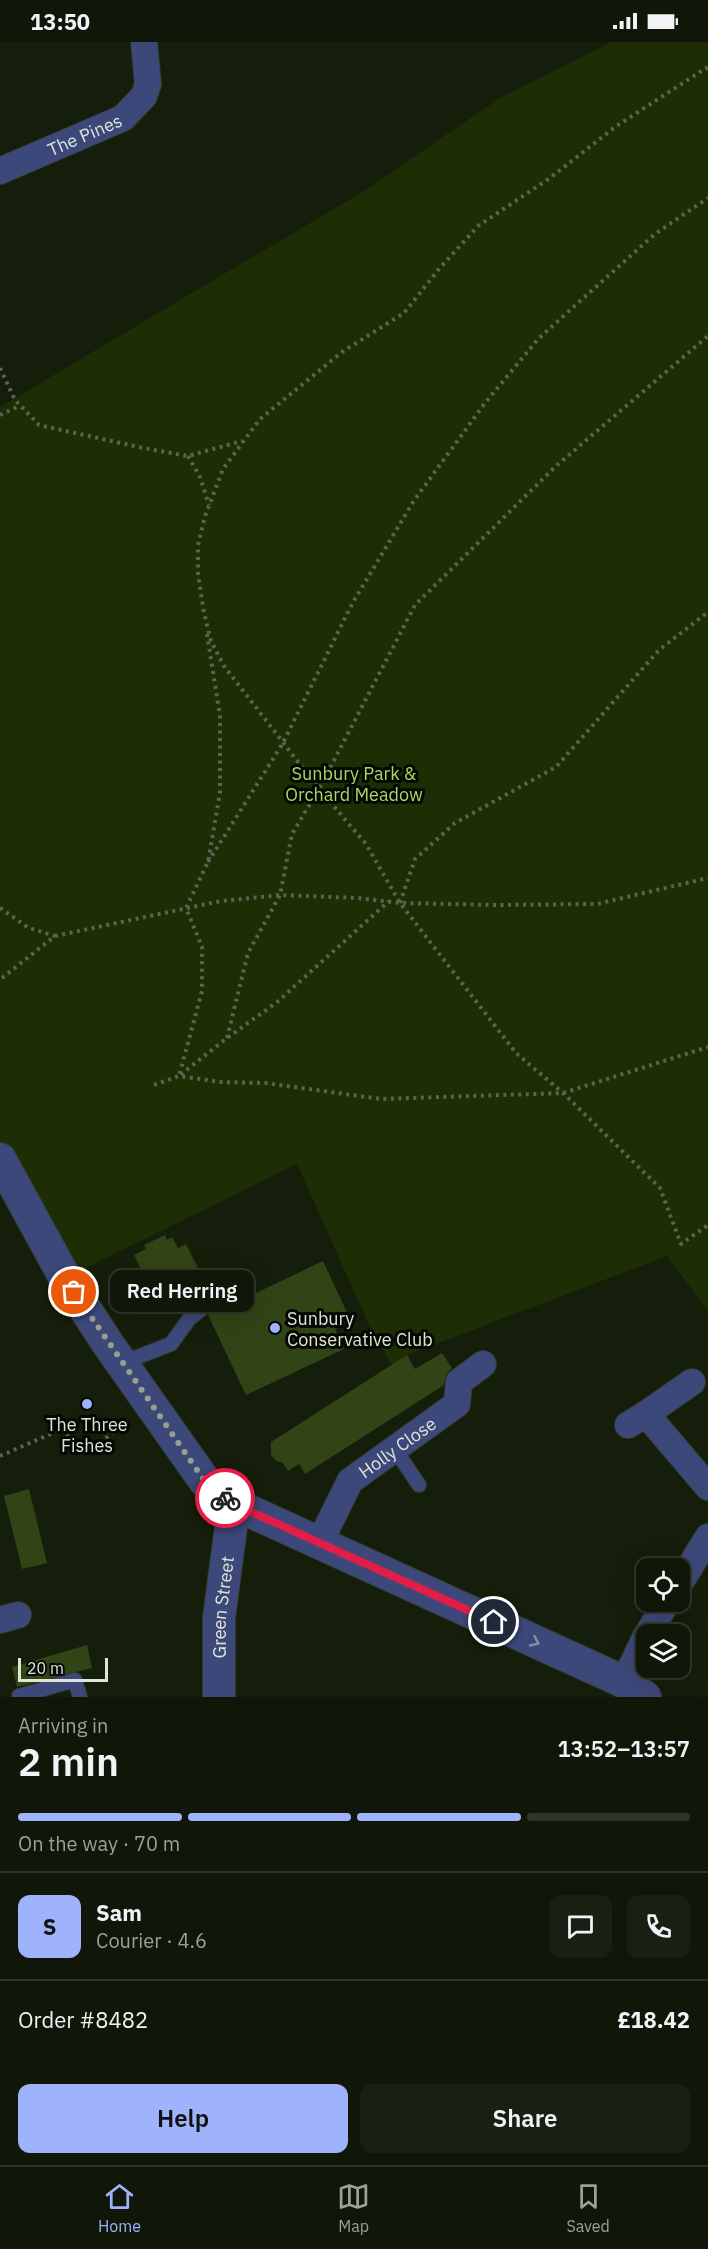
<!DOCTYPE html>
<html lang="en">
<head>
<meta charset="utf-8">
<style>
	body { margin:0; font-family:"IBM Plex Sans",sans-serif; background:#191f12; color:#f1f3f6; height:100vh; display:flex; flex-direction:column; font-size:22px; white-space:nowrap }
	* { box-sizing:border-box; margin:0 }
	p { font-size:20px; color:#9c9f9c }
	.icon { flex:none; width:33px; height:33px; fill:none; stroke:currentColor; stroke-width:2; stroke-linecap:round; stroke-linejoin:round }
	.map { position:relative; height:1655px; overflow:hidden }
	.details { display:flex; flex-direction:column; background:#101608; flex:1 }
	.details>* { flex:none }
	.fabs { position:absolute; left:636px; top:1516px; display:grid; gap:12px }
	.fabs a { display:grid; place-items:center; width:54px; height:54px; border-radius:12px; background:#101608; box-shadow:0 6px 24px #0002,0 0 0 2px #303529; font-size:30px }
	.scale { position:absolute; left:18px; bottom:15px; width:90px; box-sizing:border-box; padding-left:6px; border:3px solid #dee5d7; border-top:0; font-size:16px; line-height:21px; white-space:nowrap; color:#dee5d7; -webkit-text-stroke:4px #040702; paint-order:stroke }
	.pin { position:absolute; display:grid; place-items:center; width:51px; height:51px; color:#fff; margin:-26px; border:3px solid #fff; border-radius:50%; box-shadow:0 2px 6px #0007 }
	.courier { position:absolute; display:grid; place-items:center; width:60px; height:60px; margin:-30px; border:4px solid #e11d48; border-radius:50%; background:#fff; color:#222; box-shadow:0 2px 8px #0007 }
	.bubble { position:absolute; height:42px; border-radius:12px; background:#101608; box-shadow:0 6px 24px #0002,0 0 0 2px #303529; font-size:20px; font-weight:600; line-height:42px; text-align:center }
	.head em { font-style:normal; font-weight:600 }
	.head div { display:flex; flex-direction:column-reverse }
	.head { display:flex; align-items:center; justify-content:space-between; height:102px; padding:0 18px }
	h1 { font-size:39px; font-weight:600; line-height:45px }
	.bar { display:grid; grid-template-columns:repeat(4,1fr); gap:9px 6px; align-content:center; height:72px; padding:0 18px }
	.bar i { height:8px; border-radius:4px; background:#303529 }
	.bar .active { background:#9fb3fd }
	.bar p { grid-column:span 4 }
	.line { display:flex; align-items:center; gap:15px; padding:0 18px; border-top:2px solid #303529 }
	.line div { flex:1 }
	.round { display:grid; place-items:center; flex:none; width:63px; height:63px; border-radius:12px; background:#191f12 }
	.button { display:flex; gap:12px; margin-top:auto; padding:12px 18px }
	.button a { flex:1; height:69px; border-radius:12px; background:#9fb3fd; color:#111; font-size:24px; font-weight:600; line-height:69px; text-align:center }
	.button a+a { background:#191f12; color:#f1f3f6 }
	.status { display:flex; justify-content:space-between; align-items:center; height:42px; padding:0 30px; background:#101608; direction:ltr }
	.status svg { height:16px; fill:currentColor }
	.dock { display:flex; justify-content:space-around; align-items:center; height:84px; border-top:2px solid #303529; background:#101608; font-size:16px; color:#9c9f9c }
	.dock a { display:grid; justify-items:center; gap:3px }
	.dock .active { color:#9fb3fd }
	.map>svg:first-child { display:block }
	.green { fill:#1d2e05 }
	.building { fill:#304415 }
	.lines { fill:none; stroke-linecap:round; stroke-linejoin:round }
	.service-casing { stroke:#313a27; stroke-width:16 }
	.minor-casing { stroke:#313a27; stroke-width:28 }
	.tertiary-casing { stroke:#313a27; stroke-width:34 }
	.path { stroke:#5b6351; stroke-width:4; stroke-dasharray:3 4.5; stroke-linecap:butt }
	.service { stroke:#3d487a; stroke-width:14 }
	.minor { stroke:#3d487a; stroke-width:26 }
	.tertiary { stroke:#3d487a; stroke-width:32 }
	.oneway { stroke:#858fa4 }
	.done { stroke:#989f8f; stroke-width:6; stroke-dasharray:0 10.8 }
	.route { stroke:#e11d48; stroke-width:8 }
	.poi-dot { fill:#9fb3fd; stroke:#040702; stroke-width:2 }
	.labels { text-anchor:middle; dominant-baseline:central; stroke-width:6; stroke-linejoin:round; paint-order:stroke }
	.street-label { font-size:18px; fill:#dee5d7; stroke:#040702 }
	.park-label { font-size:18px; fill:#a7db66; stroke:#040702 }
	.poi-label { font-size:18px; fill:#dee5d7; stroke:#040702; text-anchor:start }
</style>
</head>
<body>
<div class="status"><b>13:50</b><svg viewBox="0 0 49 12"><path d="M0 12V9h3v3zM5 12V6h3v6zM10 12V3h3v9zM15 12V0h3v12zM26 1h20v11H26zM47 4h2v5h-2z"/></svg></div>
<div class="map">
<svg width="708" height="1655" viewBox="0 0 708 1655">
	<rect width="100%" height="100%" fill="#151e0a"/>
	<polygon class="green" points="611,0 708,0 708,1268 667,1214 407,1313 392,1323 370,1285 297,1122 65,1236 0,1117 0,365 364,149 500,56"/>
	<g class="building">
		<polygon points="165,1193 167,1198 172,1195 178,1206 186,1202 203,1236 217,1229 225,1245 218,1243 200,1256 199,1253 163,1271 134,1213 146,1207 144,1203"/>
		<polygon points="323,1219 351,1279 335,1287 344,1307 246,1353 208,1273 226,1259 229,1253 233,1262"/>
		<polygon points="442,1311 452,1326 446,1333 444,1343 305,1432 299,1422 288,1429 283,1421 276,1419 271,1413 271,1400 407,1313 415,1327"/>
		<polygon points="29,1447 47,1521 22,1527 4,1454"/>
		<polygon points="87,1603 92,1626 17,1645 12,1625"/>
	</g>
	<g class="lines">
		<defs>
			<g id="service">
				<polyline points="122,1321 171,1302 189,1277 220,1252"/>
				<polyline points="394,1406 419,1443"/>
				<polyline points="19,1654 75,1638 80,1655"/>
			</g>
			<g id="minor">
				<path id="s1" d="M 0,129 L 123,76 L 144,54 L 148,42 L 144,0"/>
				<polyline points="646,1372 692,1340"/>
				<polyline points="628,1383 646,1372 708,1445"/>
				<path id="s2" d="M 320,1500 L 350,1439 L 457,1362 L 459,1340 L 483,1322"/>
				<polyline points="680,1541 708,1495"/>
				<polyline points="0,1578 18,1573"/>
				<polyline points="647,1593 667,1560"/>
				<polyline points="624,1640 646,1594"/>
			</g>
			<g id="tertiary">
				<polyline points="0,1117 65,1236 108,1302 204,1438 234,1462 624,1640 645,1655"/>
				<path id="s3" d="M 219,1655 L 219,1576 L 234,1462"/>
			</g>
		</defs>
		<use href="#service" class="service-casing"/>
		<use href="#minor" class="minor-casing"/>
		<use href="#tertiary" class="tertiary-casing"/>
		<g class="path">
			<polyline points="708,27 706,26 615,85 550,136 478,184 439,227 404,271 342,310 260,377 223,427 205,474 198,503 198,532 204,571 211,599 224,624 319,747 366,802 400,861 516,1011 563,1051 660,1146 681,1202 708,1183"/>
			<polyline points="0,326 15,358 39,383 143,406 188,414 242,399"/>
			<polyline points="0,373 19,364"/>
			<polyline points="188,414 200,435 209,463"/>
			<polyline points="207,592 220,674 220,751 208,820 186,866 202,905 202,949 179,1034 227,996 276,961 389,859"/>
			<polyline points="208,820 283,701 352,562 413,460 485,361 539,296 655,192 708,156"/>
			<polyline points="400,861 415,817 455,781 556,725 659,608 708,570"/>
			<polyline points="0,866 29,886 55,894"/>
			<polyline points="2,936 55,894 221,859 280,853 358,856 400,861 498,863 597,862 708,836"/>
			<polyline points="227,996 248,911 280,853 292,792 319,747 415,563 556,424 708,294"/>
			<polyline points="154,1043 179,1034 221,1040 265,1041 381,1057 563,1051 708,1005"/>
			<polyline points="0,1414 62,1387 80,1411 100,1401 125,1380"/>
		</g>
		<use href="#service" class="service"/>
		<use href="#minor" class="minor"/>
		<use href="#tertiary" class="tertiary"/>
	</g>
	<defs><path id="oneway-chevron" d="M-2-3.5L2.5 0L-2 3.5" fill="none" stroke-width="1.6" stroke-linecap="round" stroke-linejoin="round" transform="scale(1.5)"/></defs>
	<use class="oneway" href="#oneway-chevron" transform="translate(535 1600) rotate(25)"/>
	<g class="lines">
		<polyline class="done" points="74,1250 204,1438 225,1456"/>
		<polyline class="route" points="225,1456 234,1462 494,1580"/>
	</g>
	<g class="poi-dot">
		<circle cx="275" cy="1286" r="6"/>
		<circle cx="87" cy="1362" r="6"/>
	</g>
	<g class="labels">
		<g class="street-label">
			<text stroke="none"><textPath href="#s1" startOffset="92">The Pines</textPath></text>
			<text stroke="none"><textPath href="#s2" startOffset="126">Holly Close</textPath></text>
			<text stroke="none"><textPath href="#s3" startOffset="90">Green Street</textPath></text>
		</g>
		<g class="park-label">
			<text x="354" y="731">Sunbury Park &amp;<tspan x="354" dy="21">Orchard Meadow</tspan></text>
		</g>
		<g class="poi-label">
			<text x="287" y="1276">Sunbury<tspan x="287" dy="21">Conservative Club</tspan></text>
			<text x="87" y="1382" text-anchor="middle">The Three<tspan x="87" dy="21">Fishes</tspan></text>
		</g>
	</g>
</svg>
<div class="fabs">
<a><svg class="icon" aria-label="locate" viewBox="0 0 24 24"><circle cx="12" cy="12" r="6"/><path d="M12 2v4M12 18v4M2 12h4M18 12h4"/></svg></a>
<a><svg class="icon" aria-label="layers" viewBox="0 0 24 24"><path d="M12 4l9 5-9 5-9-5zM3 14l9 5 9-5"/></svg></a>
</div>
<div class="scale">20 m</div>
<div class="pin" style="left:74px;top:1250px;background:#ea580c"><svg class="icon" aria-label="bag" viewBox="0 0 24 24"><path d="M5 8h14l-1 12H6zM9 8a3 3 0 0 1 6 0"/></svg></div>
<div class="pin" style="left:494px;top:1580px;background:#1f2937"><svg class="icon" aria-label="home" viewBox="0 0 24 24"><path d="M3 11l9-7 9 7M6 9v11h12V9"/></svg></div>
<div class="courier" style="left:225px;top:1456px"><svg class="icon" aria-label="bike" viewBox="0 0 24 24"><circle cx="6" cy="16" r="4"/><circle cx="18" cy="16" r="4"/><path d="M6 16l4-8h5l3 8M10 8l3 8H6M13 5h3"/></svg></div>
<div class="bubble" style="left:110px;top:1228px;width:144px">Red Herring</div>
</div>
<section class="details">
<div class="head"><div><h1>2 min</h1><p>Arriving in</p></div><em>13:52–13:57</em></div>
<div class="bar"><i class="active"></i><i class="active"></i><i class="active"></i><i></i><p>On the way · 70 m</p></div>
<div class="line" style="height:108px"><b class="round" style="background:#9fb3fd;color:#111">S</b><div><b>Sam</b><p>Courier · 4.6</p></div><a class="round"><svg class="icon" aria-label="chat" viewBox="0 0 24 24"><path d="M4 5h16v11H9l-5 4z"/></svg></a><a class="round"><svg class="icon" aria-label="phone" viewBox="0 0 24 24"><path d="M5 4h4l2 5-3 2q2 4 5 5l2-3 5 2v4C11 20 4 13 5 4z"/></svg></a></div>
<div class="line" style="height:78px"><div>Order #8482</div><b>£18.42</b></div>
<div class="button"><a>Help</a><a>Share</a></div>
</section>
<nav class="dock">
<a class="active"><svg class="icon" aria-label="home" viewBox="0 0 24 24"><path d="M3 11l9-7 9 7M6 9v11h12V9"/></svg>Home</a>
<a><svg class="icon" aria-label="map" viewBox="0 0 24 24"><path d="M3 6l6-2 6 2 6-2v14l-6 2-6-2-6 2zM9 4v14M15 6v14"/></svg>Map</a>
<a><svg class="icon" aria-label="saved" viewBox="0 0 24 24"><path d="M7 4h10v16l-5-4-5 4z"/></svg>Saved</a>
</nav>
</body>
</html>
